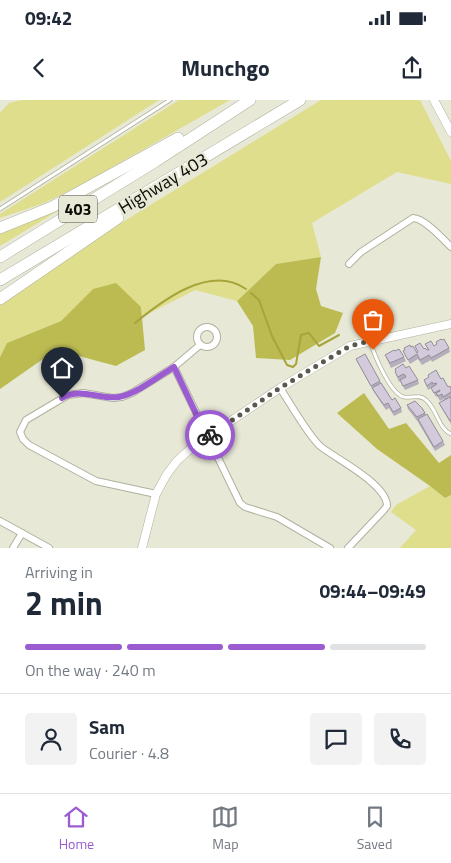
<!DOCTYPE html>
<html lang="en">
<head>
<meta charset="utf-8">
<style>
	body { margin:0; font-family:"Titillium Web",sans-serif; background:#f2f2f3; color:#1f2937; height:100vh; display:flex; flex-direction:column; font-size:19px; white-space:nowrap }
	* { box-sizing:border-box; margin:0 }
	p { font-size:16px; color:#747a83 }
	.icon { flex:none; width:28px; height:28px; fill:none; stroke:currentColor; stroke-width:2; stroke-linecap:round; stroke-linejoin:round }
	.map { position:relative; height:448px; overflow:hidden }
	.sheet { display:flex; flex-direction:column; background:#fff; flex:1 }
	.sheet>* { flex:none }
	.pin { position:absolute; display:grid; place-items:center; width:42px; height:42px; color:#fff; margin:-51px -21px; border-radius:50% 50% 50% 0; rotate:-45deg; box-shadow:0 0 5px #0007 }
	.pin .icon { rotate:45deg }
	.courier { position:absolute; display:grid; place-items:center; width:50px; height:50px; margin:-25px; border:4px solid #9b5bd1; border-radius:50%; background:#fff; color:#222; box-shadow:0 1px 6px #0007 }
	.overview em { font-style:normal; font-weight:700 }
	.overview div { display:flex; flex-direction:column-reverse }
	.overview { display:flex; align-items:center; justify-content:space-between; height:85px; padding:0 25px }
	h1 { font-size:32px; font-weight:700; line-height:38px }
	.bar { display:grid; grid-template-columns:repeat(4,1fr); gap:8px 5px; align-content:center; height:60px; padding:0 25px }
	.bar i { height:6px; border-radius:4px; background:#e0e1e3 }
	.bar .current { background:#9b5bd1 }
	.bar p { grid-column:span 4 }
	.line { display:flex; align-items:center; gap:12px; padding:0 25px; border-top:1px solid #e0e1e3 }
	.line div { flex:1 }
	.round { display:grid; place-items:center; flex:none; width:52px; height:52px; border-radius:5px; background:#f2f2f3 }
	.status { display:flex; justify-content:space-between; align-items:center; height:35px; padding:0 25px; background:#fff; direction:ltr }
	.status svg { height:14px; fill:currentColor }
	header { display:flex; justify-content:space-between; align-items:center; height:65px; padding:0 25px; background:#fff; font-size:22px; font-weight:700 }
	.tabs { display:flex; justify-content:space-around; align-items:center; height:70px; border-top:1px solid #e0e1e3; background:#fff; font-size:14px; color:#747a83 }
	.tabs a { display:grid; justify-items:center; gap:2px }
	.tabs .current { color:#9b5bd1 }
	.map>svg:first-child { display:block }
	.green { fill:#dfde8c }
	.forest { fill:#bcbb52 }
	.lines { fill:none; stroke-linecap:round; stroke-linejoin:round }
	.stream { stroke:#a6a43a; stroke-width:2 }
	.service-casing { stroke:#b0b19e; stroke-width:4.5 }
	.minor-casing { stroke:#b0b19e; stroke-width:8 }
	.tertiary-casing { stroke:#b0b19e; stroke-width:9 }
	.motorway-casing { stroke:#b0b19e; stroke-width:12 }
	.service { stroke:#fff; stroke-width:3 }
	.minor { stroke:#fff; stroke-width:6 }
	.tertiary { stroke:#fff; stroke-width:8 }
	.motorway { stroke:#fff; stroke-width:11 }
	.wall { fill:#b5afbd }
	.building { fill:#d3cbdc; stroke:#948e9a }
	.done { stroke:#59594e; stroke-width:5; stroke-dasharray:0 9 }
	.route { stroke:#9b5bd1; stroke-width:6 }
	.labels { text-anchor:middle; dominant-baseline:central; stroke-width:4.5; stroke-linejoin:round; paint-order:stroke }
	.shield { fill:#e7e8d5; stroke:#4e4e44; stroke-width:1 }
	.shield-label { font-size:16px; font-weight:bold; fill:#0c0c06 }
	.street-label { font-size:18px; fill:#0c0c06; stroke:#e7e8d5 }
</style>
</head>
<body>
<div class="status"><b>09:42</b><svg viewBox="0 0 49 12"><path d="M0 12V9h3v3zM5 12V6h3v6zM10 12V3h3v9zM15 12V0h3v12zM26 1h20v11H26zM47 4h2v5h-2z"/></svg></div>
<header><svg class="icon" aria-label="back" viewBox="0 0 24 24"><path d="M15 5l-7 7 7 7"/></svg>Munchgo<svg class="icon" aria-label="share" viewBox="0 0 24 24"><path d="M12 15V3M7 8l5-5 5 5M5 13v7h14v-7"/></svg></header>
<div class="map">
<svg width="451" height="448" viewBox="0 0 451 448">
	<rect width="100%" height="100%" fill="#e7e8d5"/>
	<g class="green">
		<polygon points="22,0 159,0 0,102 0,13 9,3"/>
		<polygon points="179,0 230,0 81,85 44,103 0,118 0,114"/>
		<polygon points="321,0 420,0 451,61 451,84 397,72 312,123 321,157 276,164 237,201 195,190 142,217 141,207 93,189 61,221 7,243 0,257 0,205 87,144"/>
		<polygon points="67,105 66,106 0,146 0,132"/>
		<polygon points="430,386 445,398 451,395 451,448 400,448 416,430 391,412 396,405"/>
	</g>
	<g class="forest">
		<polygon points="321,157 316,189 321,206 343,213 335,233 290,260 256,258 253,226 237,201 276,164"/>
		<polygon points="116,183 141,207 145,250 116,266 79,256 43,259 0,289 0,257 7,243 61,221 93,189"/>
		<polygon points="364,293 389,329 406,323 439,363 451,355 451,395 445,398 430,386 377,349 337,313"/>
	</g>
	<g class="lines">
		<g class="stream">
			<polyline points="251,193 259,200 272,236 287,265 293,267 296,264 301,235 309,233 319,246 339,235"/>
			<path d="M 135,223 C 163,200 210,164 246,189"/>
		</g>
		<defs>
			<g id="service">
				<polyline points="0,109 170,0"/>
				<path d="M 370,241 C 374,254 390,294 404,297 C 411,298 420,294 426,300 C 437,309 438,328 451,334"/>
			</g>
			<g id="minor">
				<path d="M 349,164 L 361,152 L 413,118 C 424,118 443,139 451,147"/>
				<circle cx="207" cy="237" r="10"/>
				<polyline points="174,267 240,403 245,407 277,417 330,448"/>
				<path d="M 280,288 C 290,303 308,335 320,346 C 336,359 387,384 387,406 L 383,411 L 348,448"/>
				<polyline points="156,394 96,381 29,345 23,339 20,332 26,320 68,295 83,293 113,298 122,297 132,293 174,267 200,245"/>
				<polyline points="0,421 49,448"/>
				<polyline points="13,448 22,433"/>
			</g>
			<g id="tertiary">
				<polyline points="434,0 451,32"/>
				<polyline points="142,448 156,394 167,374 177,361 189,350 207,337 280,288 350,246 451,224"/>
			</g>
			<g id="motorway">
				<polyline points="0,128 52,107 178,38"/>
				<polyline points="0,157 156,61 250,0"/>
				<polyline points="0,180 300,0"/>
				<polyline points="0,199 118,118"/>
			</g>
		</defs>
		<use href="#service" class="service-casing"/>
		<use href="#minor" class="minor-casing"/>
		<use href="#tertiary" class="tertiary-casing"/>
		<use href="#motorway" class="motorway-casing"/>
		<use href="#service" class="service"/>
		<use href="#minor" class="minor"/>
		<use href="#tertiary" class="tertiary"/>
		<use href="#motorway" class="motorway"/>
	</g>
	<g class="wall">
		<polygon points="425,244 434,246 449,248 450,252 432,262 431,260 422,265 418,259 410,264 403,251 411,247 417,253 418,252 415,246 427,250 428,250"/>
		<polygon points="385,255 404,257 406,261 391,268"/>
		<polygon points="356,259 380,281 392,300 401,308 402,312 394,316 389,308 386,310 374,292 358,263"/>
		<polygon points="406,268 418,280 419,284 405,290 400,281 399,282 395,272"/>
		<polygon points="441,279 448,287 451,288 451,297 450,298 451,299 451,324 441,307 439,303 444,300 444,299 440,301 437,296 436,297 431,288 428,290 424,280"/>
		<polygon points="407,305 422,308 426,315 443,341 445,345 435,351 418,322 408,309"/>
	</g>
	<g class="building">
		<polygon points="441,239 442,240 444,239 449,248 431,258 429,255 420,260 417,254 408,260 403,251 405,250 404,248 410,245 411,247 413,246 417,253 418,252 415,246 420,243 424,249 425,248 427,250 429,250 425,244 431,241 434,246 437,244 436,242"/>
		<polygon points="399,249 404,257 390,263 385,255 394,250 395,251"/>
		<polygon points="365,254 380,281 371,286 356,259"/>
		<polygon points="403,264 406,268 409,266 418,280 403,286 400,280 406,277 405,275 403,274 398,277 395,272 396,271 395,269"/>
		<polygon points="436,270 441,279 443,278 448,287 450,286 451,288 451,292 443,297 442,294 438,296 436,293 440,291 440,290 434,293 431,288 437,284 436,283 433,284 432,282 427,286 424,280 429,277 428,275"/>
		<polygon points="381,283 392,300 395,298 401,308 393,312 388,303 384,305 381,301 372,288"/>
		<polygon points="450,297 451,299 451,320 450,321 439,303"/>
		<polygon points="415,301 422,308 425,313 417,317 407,305"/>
		<polygon points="427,314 443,341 434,347 418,319"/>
	</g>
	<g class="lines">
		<polyline class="done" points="210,335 280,288 343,250 350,246 370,241 373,250"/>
		<path class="route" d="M 62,298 C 81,287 100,300 119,297 C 136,294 159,276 174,267 L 207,337 L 210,335"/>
	</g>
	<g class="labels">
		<rect class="shield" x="59" y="95.5" width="38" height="27" rx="4"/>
		<g class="shield-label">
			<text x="78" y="109">403</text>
		</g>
		<g class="street-label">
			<text transform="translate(163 83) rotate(-31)">Highway 403</text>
		</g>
	</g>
</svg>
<div class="pin" style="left:373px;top:250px;background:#ea580c"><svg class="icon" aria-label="bag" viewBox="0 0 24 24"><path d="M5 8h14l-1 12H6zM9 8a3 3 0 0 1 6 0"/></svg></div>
<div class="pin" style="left:62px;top:298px;background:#1f2937"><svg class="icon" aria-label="home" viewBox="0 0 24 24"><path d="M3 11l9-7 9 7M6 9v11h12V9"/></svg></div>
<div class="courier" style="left:210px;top:335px"><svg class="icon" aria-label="bike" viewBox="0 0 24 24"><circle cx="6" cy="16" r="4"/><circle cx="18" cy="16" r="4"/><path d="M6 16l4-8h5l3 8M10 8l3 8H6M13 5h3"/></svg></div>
</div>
<section class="sheet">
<div class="overview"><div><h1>2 min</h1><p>Arriving in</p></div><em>09:44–09:49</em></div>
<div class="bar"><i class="current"></i><i class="current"></i><i class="current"></i><i></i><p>On the way · 240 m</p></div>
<div class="line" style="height:90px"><a class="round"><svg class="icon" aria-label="person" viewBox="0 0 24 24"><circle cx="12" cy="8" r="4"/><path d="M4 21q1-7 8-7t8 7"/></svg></a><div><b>Sam</b><p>Courier · 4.8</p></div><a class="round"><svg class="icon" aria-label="chat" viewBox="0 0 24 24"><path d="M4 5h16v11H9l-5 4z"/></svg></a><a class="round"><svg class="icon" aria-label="phone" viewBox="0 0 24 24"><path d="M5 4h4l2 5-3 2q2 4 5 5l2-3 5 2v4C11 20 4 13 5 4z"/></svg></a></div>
</section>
<nav class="tabs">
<a class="current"><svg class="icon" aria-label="home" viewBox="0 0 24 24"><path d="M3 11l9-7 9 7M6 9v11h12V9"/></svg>Home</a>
<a><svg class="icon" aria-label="map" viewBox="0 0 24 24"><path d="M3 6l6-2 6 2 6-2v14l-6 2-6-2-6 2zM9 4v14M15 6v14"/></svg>Map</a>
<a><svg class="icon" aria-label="saved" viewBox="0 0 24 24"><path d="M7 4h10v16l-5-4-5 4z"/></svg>Saved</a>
</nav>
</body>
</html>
